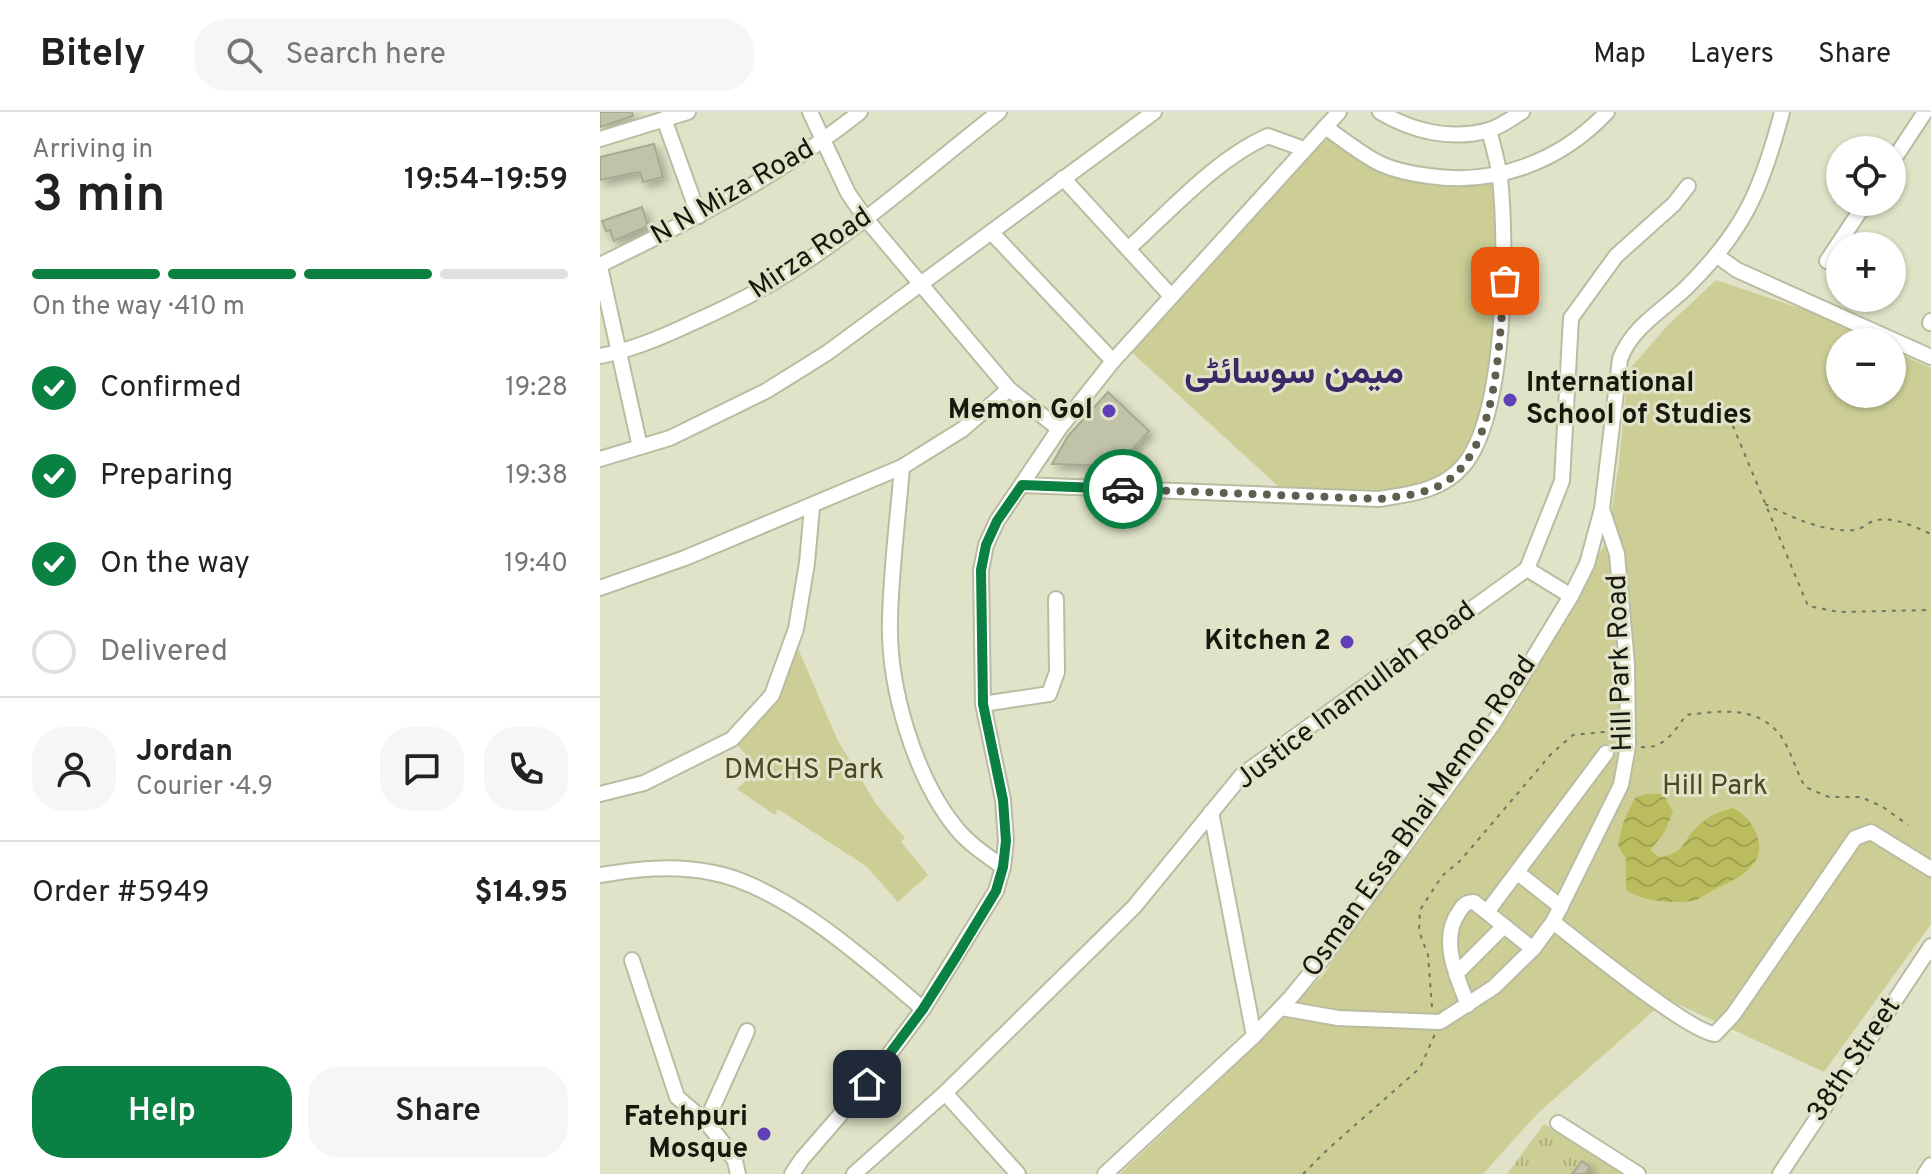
<!DOCTYPE html>
<html lang="en">
<head>
<meta charset="utf-8">
<style>
	body { margin:0; font-family:Overpass,Vazirmatn,sans-serif; background:#f6f6f6; color:#222; height:100vh; display:flex; flex-direction:column; font-size:30px; white-space:nowrap }
	* { box-sizing:border-box; margin:0 }
	p { font-size:26px; color:#767676 }
	.icon { flex:none; width:44px; height:44px; fill:none; stroke:currentColor; stroke-width:2; stroke-linecap:round; stroke-linejoin:round }
	.map { position:relative; flex:1; overflow:hidden }
	.panel { display:flex; flex-direction:column; background:#fff; width:600px }
	.panel>* { flex:none }
	.buttons { position:absolute; left:1226px; top:24px; display:grid; gap:16px }
	.buttons a { display:grid; place-items:center; width:80px; height:80px; border-radius:50%; background:#fff; box-shadow:0 2px 6px #0004; font-size:40px }
	.pin { position:absolute; display:grid; place-items:center; width:68px; height:68px; color:#fff; margin:-34px; border-radius:16px; box-shadow:0 4px 12px #0006 }
	.courier { position:absolute; display:grid; place-items:center; width:80px; height:80px; margin:-40px; border:6px solid #0b8043; border-radius:50%; background:#fff; color:#222; box-shadow:0 2px 10px #0007 }
	.head em { font-style:normal; font-weight:600 }
	.head div { display:flex; flex-direction:column-reverse }
	.head { display:flex; align-items:center; justify-content:space-between; height:136px; padding:0 32px }
	h1 { font-size:52px; font-weight:600; line-height:60px }
	.bar { display:grid; grid-template-columns:repeat(4,1fr); gap:12px 8px; align-content:center; height:96px; padding:0 32px }
	.bar i { height:10px; border-radius:6px; background:#e0e0e0 }
	.bar .active { background:#0b8043 }
	.bar p { grid-column:span 4 }
	.line { display:flex; align-items:center; gap:20px; padding:0 32px; border-top:2px solid #e0e0e0 }
	.line div { flex:1 }
	.round { display:grid; place-items:center; flex:none; width:84px; height:84px; border-radius:32px; background:#f6f6f6 }
	ol { padding:0 32px; list-style:none }
	li { display:flex; align-items:center; gap:24px; height:88px }
	li p { margin-inline-start:auto }
	li .icon { padding:8px; border-radius:50%; background:#0b8043; color:#fff; stroke-width:4 }
	li:last-child { color:#767676 }
	li i { width:44px; height:44px; border:4px solid #e0e0e0; border-radius:50% }
	.action { display:flex; gap:16px; margin-top:auto; padding:16px 32px }
	.action a { flex:1; height:92px; border-radius:32px; background:#0b8043; color:#fff; font-size:32px; font-weight:600; line-height:92px; text-align:center }
	.action a+a { background:#f6f6f6; color:#222 }
	header { display:flex; align-items:center; gap:48px; box-sizing:border-box; height:112px; padding:0 40px; background:#fff; border-bottom:2px solid #e0e0e0 }
	header strong { font-size:38px }
	nav { display:flex; gap:44px; margin-inline-start:auto; font-size:28px }
	.search { width:560px; height:72px; background:#f6f6f6; display:flex; align-items:center; gap:20px; box-sizing:border-box; padding:0 28px; border-radius:32px; color:#767676; font-size:30px }
	main { display:flex; flex:1; min-height:0 }
	.map>svg:first-child { display:block }
	.grass { fill:url(#grass-tufts) }
	.park { fill:#ccce96 }
	.water { fill:url(#water-waves) }
	.building { fill:#c1c3a8; stroke:#a8aa90; stroke-width:2; filter:url(#shadow) }
	.lines { fill:none; stroke-linecap:round; stroke-linejoin:round }
	.minor-casing { stroke:#babca2; stroke-width:18 }
	.path { stroke:#747563; stroke-width:2; stroke-dasharray:4 6; stroke-linecap:butt }
	.minor { stroke:#fff; stroke-width:14 }
	.done { stroke:#5e5f4f; stroke-width:8; stroke-dasharray:0 14.4 }
	.route { stroke:#0b8043; stroke-width:10 }
	.poi-dot { fill:#5f40b8; stroke:#e1e3c8; stroke-width:3 }
	.labels { text-anchor:middle; dominant-baseline:central; stroke-width:6; stroke-linejoin:round; paint-order:stroke }
	.street-label { font-size:28px; fill:#17180e; stroke:#e1e3c8 }
	.poi-label { font-size:28px; font-weight:bold; fill:#17180e; stroke:#e1e3c8; text-anchor:end }
	.park-label { font-size:28px; fill:#484921; stroke:#e1e3c8 }
	.district-label { font-size:36px; font-weight:bold; fill:#372a66; stroke:#e1e3c8 }
</style>
</head>
<body>
<header>
<strong>Bitely</strong>
<div class="search"><svg class="icon" aria-label="search" viewBox="0 0 24 24"><circle cx="10" cy="10" r="6"/><path d="M15 15l6 6"/></svg>Search here</div>
<nav><a>Map</a><a>Layers</a><a>Share</a></nav>
</header>
<main>
<section class="panel">
<div class="head"><div><h1>3 min</h1><p>Arriving in</p></div><em>19:54–19:59</em></div>
<div class="bar"><i class="active"></i><i class="active"></i><i class="active"></i><i></i><p>On the way · 410 m</p></div>
<ol>
<li><svg class="icon" aria-label="check" viewBox="0 0 24 24"><path d="M5 12l5 5 9-10"/></svg>Confirmed<p>19:28</p></li>
<li><svg class="icon" aria-label="check" viewBox="0 0 24 24"><path d="M5 12l5 5 9-10"/></svg>Preparing<p>19:38</p></li>
<li><svg class="icon" aria-label="check" viewBox="0 0 24 24"><path d="M5 12l5 5 9-10"/></svg>On the way<p>19:40</p></li>
<li><i></i>Delivered</li>
</ol>
<div class="line" style="height:144px"><a class="round"><svg class="icon" aria-label="person" viewBox="0 0 24 24"><circle cx="12" cy="8" r="4"/><path d="M4 21q1-7 8-7t8 7"/></svg></a><div><b>Jordan</b><p>Courier · 4.9</p></div><a class="round"><svg class="icon" aria-label="chat" viewBox="0 0 24 24"><path d="M4 5h16v11H9l-5 4z"/></svg></a><a class="round"><svg class="icon" aria-label="phone" viewBox="0 0 24 24"><path d="M5 4h4l2 5-3 2q2 4 5 5l2-3 5 2v4C11 20 4 13 5 4z"/></svg></a></div>
<div class="line" style="height:104px"><div>Order #5949</div><b>$14.95</b></div>
<div class="action"><a>Help</a><a>Share</a></div>
</section>
<div class="map">
<svg width="1331" height="1062" viewBox="0 0 1331 1062">
	<defs>
		<pattern id="grass-tufts" width="24" height="20" patternUnits="userSpaceOnUse" patternTransform="scale(2)"><rect width="24" height="20" fill="#ccce96"/><path d="M3 7l-1-3M5 7V3M7 7l1-3M15 17l-1-3M17 17v-4M19 17l1-3" fill="none" stroke="#aeb080"/></pattern>
		<pattern id="water-waves" width="16" height="10" patternUnits="userSpaceOnUse" patternTransform="scale(2)"><rect width="16" height="10" fill="#babc5e"/><path d="M0 5q4-4 8 0t8 0" fill="none" stroke="#9fa150"/></pattern>
		<filter id="shadow"><feDropShadow dx="5" dy="5" stdDeviation="4" flood-color="#0004"/></filter>
	</defs>
	<rect width="100%" height="100%" fill="#e1e3c8"/>
	<polygon class="grass" points="944,1012 1031,1060 1031,1062 907,1062"/>
	<g class="park">
		<polygon points="725,15 811,62 900,64 894,266 865,353 820,381 688,383 526,235"/>
		<polygon points="1116,168 1214,201 1275,230 1240,230 1240,282 1292,282 1292,238 1331,256 1331,812 1224,960 1067,887 938,1001 883,1062 520,1062 634,954 723,863 932,560 1007,428 1019,351 1028,259 1068,213"/>
		<polygon points="193,525 238,629 276,692 305,726 301,730 328,763 298,790 266,754 178,697 175,703 137,677 159,657 132,627 172,583"/>
	</g>
	<path class="water" d="M 1046,682 L 1063,682 L 1073,700 L 1064,721 L 1050,738 L 1059,745 C 1086,741 1082,729 1098,714 C 1108,704 1120,699 1133,696 C 1143,701 1149,707 1154,717 C 1171,748 1144,764 1119,775 C 1109,779 1102,787 1092,789 C 1072,792 1042,789 1026,778 L 1026,747 L 1018,734 C 1021,715 1026,701 1036,685 Z"/>
	<g class="building">
		<polygon points="0,0 32,0 33,4 0,15"/>
		<polygon points="54,32 63,65 43,70 40,60 0,68 0,45"/>
		<polygon points="42,95 48,114 14,129 10,118 6,119 2,109"/>
		<polygon points="508,280 549,319 517,354 452,352 468,324"/>
		<polygon points="982,1049 990,1055 985,1062 972,1062"/>
	</g>
	<g class="lines">
		<defs>
			<g id="minor">
				<polyline points="210,0 248,81 266,107 409,277 459,317"/>
				<path d="M 780,0 C 812,19 851,29 889,18 C 900,15 912,6 922,0"/>
				<polyline points="64,7 99,104"/>
				<path d="M 725,15 C 743,27 762,43 781,52 C 796,59 813,62 829,64 C 896,74 961,49 1007,0"/>
				<polyline points="0,27 88,0"/>
				<polyline points="1292,50 1325,0"/>
				<polyline points="463,66 571,184"/>
				<polyline points="391,120 513,249"/>
				<path d="M 528,137 C 570,99 616,47 668,24 L 704,37"/>
				<polyline points="1116,143 1137,158 1331,245"/>
				<polyline points="1227,149 1266,90"/>
				<path d="M 0,153 C 90,109 181,63 260,0"/>
				<polyline points="0,155 40,335"/>
				<polyline points="1330,211 1331,209"/>
				<path d="M 0,244 C 32,238 63,225 92,211 C 126,196 159,180 190,160 C 264,113 330,54 399,0"/>
				<polyline points="0,347 70,326 166,279 227,241 554,0"/>
				<path d="M 302,355 C 298,406 291,457 290,508 C 288,574 314,664 356,716 C 369,732 386,743 403,755"/>
				<path d="M 422,373 L 779,387 C 810,382 842,379 863,354 C 907,303 907,132 900,66 C 898,50 893,34 889,18"/>
				<polyline points="927,457 971,484"/>
				<polyline points="0,476 85,446 302,355 363,317 409,277"/>
				<polyline points="383,592 449,582 457,560 456,487"/>
				<polyline points="0,682 44,671 132,627 172,583 196,517 207,451 212,395"/>
				<polyline points="611,700 654,924"/>
				<polyline points="918,761 961,795"/>
				<path d="M 0,763 C 37,757 72,753 109,760 C 182,772 268,850 323,897"/>
				<polyline points="887,800 1006,641"/>
				<path d="M 953,810 C 980,831 1089,920 1115,922 L 1133,903 L 1255,726 L 1271,720 L 1331,757"/>
				<polyline points="32,848 77,985 106,1010 124,1032 135,1049 138,1062"/>
				<polyline points="856,862 904,814"/>
				<path d="M 868,893 C 857,865 839,827 859,800 C 863,793 866,790 874,790 L 933,837"/>
				<polyline points="681,896 738,906 840,910 894,875 933,837 953,810 1021,673 1028,634 1027,552 1017,442 1002,397"/>
				<polyline points="345,981 418,1062"/>
				<polyline points="106,1010 147,919"/>
				<polyline points="958,1011 1038,1062"/>
				<polyline points="192,1062 202,1047 267,972 323,897 396,779 403,755 406,729 403,688 383,592 381,458 386,433 397,409 459,317 513,249 739,0"/>
				<polyline points="254,1062 345,981 534,795 642,663 927,457 962,369 971,206 1016,144 1074,92 1088,74"/>
				<path d="M 505,1062 L 654,924 L 691,885 L 724,845 L 893,612 L 971,484 L 987,452 L 1002,397 L 1020,247 C 1032,215 1062,199 1086,176 C 1144,119 1162,77 1182,0"/>
				<polyline points="1180,1062 1331,834"/>
				<polyline points="1325,1062 1331,1053"/>
			</g>
		</defs>
		<use href="#minor" class="minor-casing"/>
		<g class="path">
			<polyline points="1125,295 1208,494 1239,500 1331,498"/>
			<path d="M 1165,392 C 1191,405 1225,421 1255,418 C 1263,417 1269,409 1277,408 C 1296,405 1315,415 1331,422"/>
			<path d="M 1041,635 C 1063,638 1075,619 1086,603 C 1119,599 1157,593 1180,623 C 1191,638 1196,659 1205,675 L 1229,685 L 1261,685 L 1283,695 L 1308,713"/>
			<polyline points="832,895 828,843 819,819 820,798 842,764 860,749 952,641 973,623 1014,619"/>
			<polyline points="703,1062 728,1037 820,956 835,922"/>
		</g>
		<use href="#minor" class="minor"/>
	</g>
	<g class="lines">
		<path class="done" d="M 523,377 L 779,387 C 803,384 830,382 850,367 C 900,327 898,227 905,169"/>
		<polyline class="route" points="267,972 323,897 356,845 396,779 403,755 406,729 403,688 383,592 381,458 386,433 397,409 422,373 523,377"/>
	</g>
	<g class="poi-dot">
		<circle cx="910" cy="288" r="8"/>
		<circle cx="509" cy="299" r="8"/>
		<circle cx="747" cy="530" r="8"/>
		<circle cx="164" cy="1022" r="8"/>
	</g>
	<g class="labels">
		<g class="street-label">
			<text transform="translate(133 81) rotate(-30)">N N Miza Road</text>
			<text transform="translate(211 142) rotate(-34)">Mirza Road</text>
			<text transform="translate(1021 551) rotate(-92)">Hill Park Road</text>
			<text transform="translate(756 584) rotate(-37)">Justice Inamullah Road</text>
			<text transform="translate(820 705) rotate(-55)">Osman Essa Bhai Memon Road</text>
			<text transform="translate(1255 948) rotate(-56)">38th Street</text>
		</g>
		<g class="poi-label">
			<text x="926" y="272" text-anchor="start">International<tspan x="926" dy="32">School of Studies</tspan></text>
			<text x="493" y="299">Memon Gol</text>
			<text x="731" y="530">Kitchen 2</text>
			<text x="148" y="1006">Fatehpuri<tspan x="148" dy="32">Mosque</tspan></text>
		</g>
		<g class="park-label">
			<text x="204" y="659">DMCHS Park</text>
			<text x="1115" y="675">Hill Park</text>
		</g>
		<g class="district-label">
			<text x="694" y="262">میمن سوسائٹی</text>
		</g>
	</g>
</svg>
<div class="buttons">
<a><svg class="icon" aria-label="locate" viewBox="0 0 24 24"><circle cx="12" cy="12" r="6"/><path d="M12 2v4M12 18v4M2 12h4M18 12h4"/></svg></a>
<a>+</a>
<a>−</a>
</div>
<div class="pin" style="left:905px;top:169px;background:#ea580c"><svg class="icon" aria-label="bag" viewBox="0 0 24 24"><path d="M5 8h14l-1 12H6zM9 8a3 3 0 0 1 6 0"/></svg></div>
<div class="pin" style="left:267px;top:972px;background:#1f2937"><svg class="icon" aria-label="home" viewBox="0 0 24 24"><path d="M3 11l9-7 9 7M6 9v11h12V9"/></svg></div>
<div class="courier" style="left:523px;top:377px"><svg class="icon" aria-label="car" viewBox="0 0 24 24"><path d="M5 17H2v-5l4-1 3-4h7l3 4 3 1v5h-3M9 17h6M6 11h13"/><circle cx="7" cy="17" r="2"/><circle cx="17" cy="17" r="2"/></svg></div>
</div>
</main>
</body>
</html>
